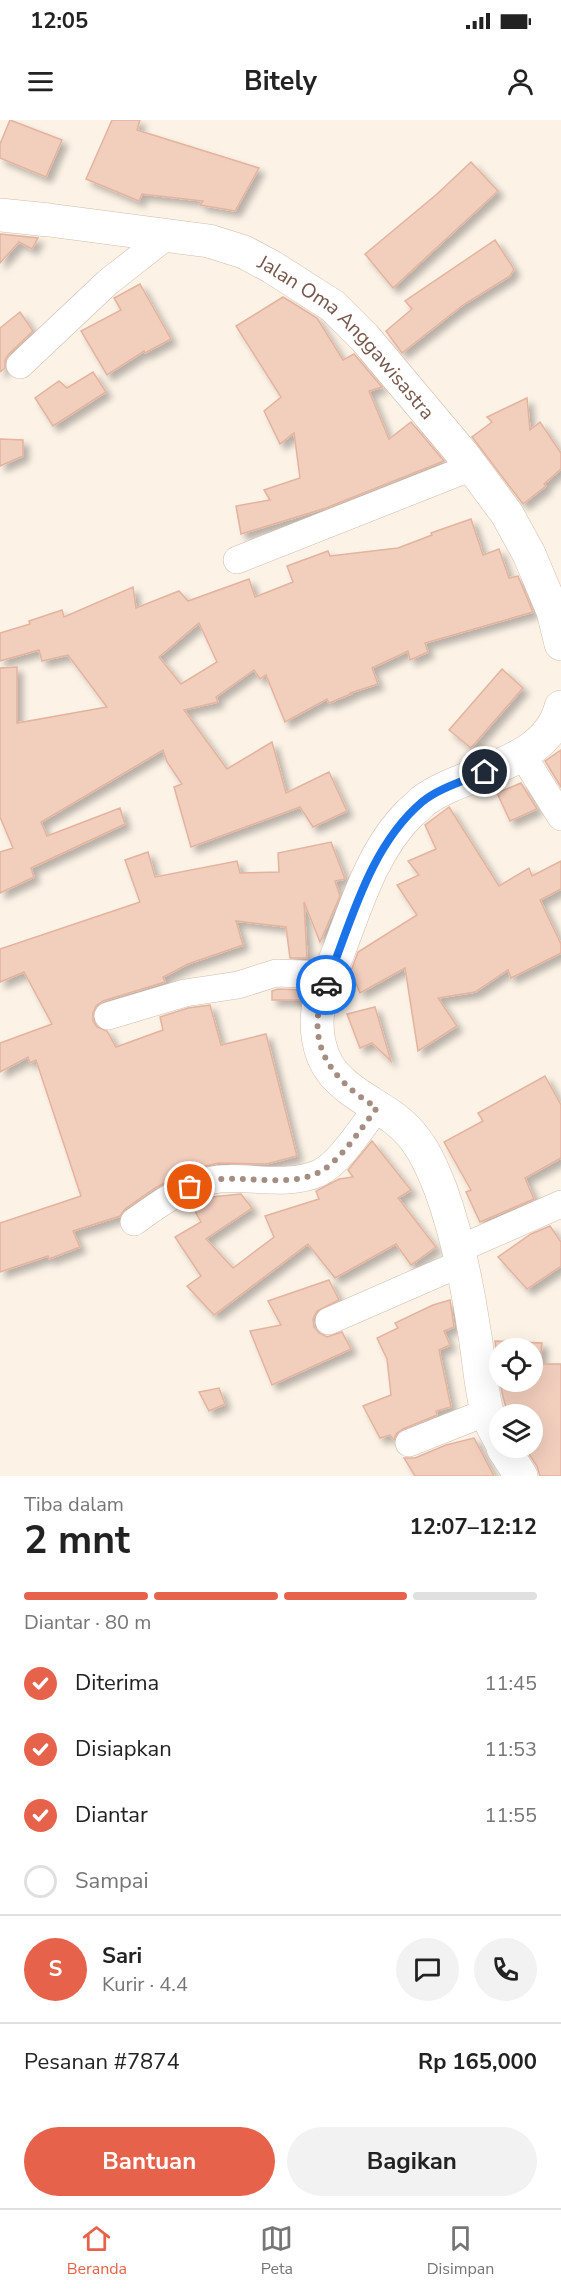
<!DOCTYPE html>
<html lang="id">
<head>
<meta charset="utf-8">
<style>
	body { margin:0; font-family:"Nunito Sans",sans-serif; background:#f2f2f2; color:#222; height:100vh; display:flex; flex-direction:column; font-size:22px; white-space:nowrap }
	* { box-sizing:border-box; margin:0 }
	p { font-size:20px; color:#767676 }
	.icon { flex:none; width:33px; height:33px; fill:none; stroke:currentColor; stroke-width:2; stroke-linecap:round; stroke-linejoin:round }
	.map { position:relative; height:1356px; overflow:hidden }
	.panel { display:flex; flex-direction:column; background:#fff; flex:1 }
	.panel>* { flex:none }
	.fabs { position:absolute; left:489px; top:1218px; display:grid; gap:12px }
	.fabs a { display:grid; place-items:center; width:54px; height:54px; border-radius:50%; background:#fff; box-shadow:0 6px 24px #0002; font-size:30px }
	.pin { position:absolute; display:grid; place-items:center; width:51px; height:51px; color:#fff; margin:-26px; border:3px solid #fff; border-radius:50%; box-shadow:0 2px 6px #0007 }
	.courier { position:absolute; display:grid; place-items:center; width:60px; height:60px; margin:-30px; border:4px solid #1a73e8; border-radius:50%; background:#fff; color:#222; box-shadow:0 2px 8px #0007 }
	.head em { font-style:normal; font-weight:700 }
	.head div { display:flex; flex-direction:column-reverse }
	.head { display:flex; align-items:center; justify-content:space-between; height:102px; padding:0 24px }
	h1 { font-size:39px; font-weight:700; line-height:45px }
	.bar { display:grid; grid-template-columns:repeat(4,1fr); gap:9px 6px; align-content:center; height:72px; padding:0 24px }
	.bar i { height:8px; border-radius:4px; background:#e0e0e0 }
	.bar .active { background:#e6624b }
	.bar p { grid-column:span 4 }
	.line { display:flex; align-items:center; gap:15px; padding:0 24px; border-top:2px solid #e0e0e0 }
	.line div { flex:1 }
	.round { display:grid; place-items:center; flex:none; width:63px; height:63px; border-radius:32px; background:#f2f2f2 }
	ol { padding:0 24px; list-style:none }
	li { display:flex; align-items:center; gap:18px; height:66px }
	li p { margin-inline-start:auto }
	li .icon { padding:6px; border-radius:50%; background:#e6624b; color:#fff; stroke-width:4 }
	li:last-child { color:#767676 }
	li i { width:33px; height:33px; border:3px solid #e0e0e0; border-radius:50% }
	.primary-button { display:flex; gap:12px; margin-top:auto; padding:12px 24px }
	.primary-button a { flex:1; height:69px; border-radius:36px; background:#e6624b; color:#fff; font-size:24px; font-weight:700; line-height:69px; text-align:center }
	.primary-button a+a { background:#f2f2f2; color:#222 }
	.status { display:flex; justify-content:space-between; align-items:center; height:42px; padding:0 30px; background:#fff; direction:ltr }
	.status svg { height:16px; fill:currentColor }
	header { display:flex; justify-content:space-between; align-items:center; height:78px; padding:0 24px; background:#fff; font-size:27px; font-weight:700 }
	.tab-bar { display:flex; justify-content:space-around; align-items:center; height:84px; border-top:2px solid #e0e0e0; background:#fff; font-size:16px; color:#767676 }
	.tab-bar a { display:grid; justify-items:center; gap:3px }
	.tab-bar .active { color:#e6624b }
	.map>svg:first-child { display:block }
	.building { fill:#f2cebd; stroke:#e4b39e; stroke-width:1.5; fill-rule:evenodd; filter:url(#shadow) }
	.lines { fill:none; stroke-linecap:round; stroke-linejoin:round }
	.street-casing { stroke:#d0bbae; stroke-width:28 }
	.secondary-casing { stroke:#d3baac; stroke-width:34 }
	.street { stroke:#fff; stroke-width:27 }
	.secondary { stroke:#fff; stroke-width:33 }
	.done { stroke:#a58d81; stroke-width:6; stroke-dasharray:0 10.8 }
	.route { stroke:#1a73e8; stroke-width:8 }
	.labels { text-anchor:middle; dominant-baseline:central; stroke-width:4.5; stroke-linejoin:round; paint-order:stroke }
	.street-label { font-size:20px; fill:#76564a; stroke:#fff6ec }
</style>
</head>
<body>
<div class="status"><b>12:05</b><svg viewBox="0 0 49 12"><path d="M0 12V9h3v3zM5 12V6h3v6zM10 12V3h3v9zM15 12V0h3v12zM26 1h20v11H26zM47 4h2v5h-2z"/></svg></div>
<header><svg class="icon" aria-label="menu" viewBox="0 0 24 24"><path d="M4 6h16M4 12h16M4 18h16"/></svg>Bitely<svg class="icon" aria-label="person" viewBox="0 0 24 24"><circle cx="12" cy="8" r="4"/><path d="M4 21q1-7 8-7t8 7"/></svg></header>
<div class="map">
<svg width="561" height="1356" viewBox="0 0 561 1356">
	<defs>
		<filter id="shadow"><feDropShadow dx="5.5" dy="5.5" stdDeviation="3" flood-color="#0004"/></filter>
	</defs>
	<rect width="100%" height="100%" fill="#fcf2e6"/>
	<g class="building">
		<polygon points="10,0 62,20 46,57 0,38 0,24"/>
		<polygon points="112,0 140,0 137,10 259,48 235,91 200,85 203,81 142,74 139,81 86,59"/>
		<polygon points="471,42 498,71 393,168 365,134 437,74"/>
		<polygon points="0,114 38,118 32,129 19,122 0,143"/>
		<polygon points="495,120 514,149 510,156 463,185 402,233 386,211 412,189 405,181"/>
		<polygon points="140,164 171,219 145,233 144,231 107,255 81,211 121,190 114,178"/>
		<polygon points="283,177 317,198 343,240 354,234 382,267 369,271 389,319 411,302 444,341 326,388 241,414 236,386 270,380 264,370 300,358 294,313 280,324 264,291 281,277 236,206"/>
		<polygon points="20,192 33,211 9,234 5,240 5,248 0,252 0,208"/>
		<polygon points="93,252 106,272 53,306 35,278 59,261 67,268"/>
		<polygon points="527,278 530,310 540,302 561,333 561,349 544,364 546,366 523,384 472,317 492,302 487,297"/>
		<polygon points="0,319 23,320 23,336 0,346"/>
		<path d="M 471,399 L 483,435 L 499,429 L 509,458 L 518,456 L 533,492 L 425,523 L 428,532 L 410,540 L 408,531 L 372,548 L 378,564 L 350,573 L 351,574 L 329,583 L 327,579 L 285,602 L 266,555 L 260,559 L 254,550 L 216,577 L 218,582 L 184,590 L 227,649 L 272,622 L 286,673 L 329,652 L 347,691 L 313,707 L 300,687 L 191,727 L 174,667 L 182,664 L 167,642 L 163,630 L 41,702 L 47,716 L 120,688 L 125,704 L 31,748 L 34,757 L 0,773 L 0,732 L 13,728 L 0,697 L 0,548 L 17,547 L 17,603 L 107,587 L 68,535 L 42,541 L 39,530 L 0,541 L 0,513 L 30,504 L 29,501 L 62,490 L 64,497 L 133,467 L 136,488 L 179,471 L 188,481 L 249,459 L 255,477 L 293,462 L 287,446 L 328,431 L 330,436 L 398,428 L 432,415 L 431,413 ZM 199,503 L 217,542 L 181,564 L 159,537 Z"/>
		<polygon points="502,549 523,568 471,628 449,610"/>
		<polygon points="561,630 561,667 545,641"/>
		<polygon points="521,663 537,689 510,701 497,673"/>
		<polygon points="449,687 499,766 529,748 532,756 561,741 561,769 540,780 561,824 561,833 511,858 508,850 475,872 438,878 457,906 418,931 405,848 360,873 351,851 358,832 417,795 397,765 419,755 408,741 436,729 425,705"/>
		<polygon points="331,722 345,759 335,761 340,776 320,822 304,782 307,838 290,838 286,807 236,801 243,825 188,844 163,857 165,862 103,881 96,886 93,893 93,901 97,907 107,911 116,927 163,910 160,897 188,888 210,885 221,925 266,914 297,1036 266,1044 218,1043 190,1050 155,1068 125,1089 120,1096 73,1111 80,1127 49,1139 48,1136 0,1152 0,1103 81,1076 36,940 30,943 28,937 0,952 0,923 52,904 24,852 0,862 0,829 140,782 125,740 148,732 155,757 237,741 240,753 279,752 278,733"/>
		<polygon points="278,869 303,870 301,880 272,880 272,871"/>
		<polygon points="375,887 391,941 372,923 360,928 347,894"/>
		<polygon points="545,956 561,985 561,1038 525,1058 534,1079 480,1102 466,1072 471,1070 444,1022 483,1001 478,993"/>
		<polygon points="372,1021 411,1070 398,1078 436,1127 411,1145 396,1124 335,1158 308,1124 214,1195 187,1166 201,1156 175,1117 201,1102 191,1084 211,1077 241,1074 252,1088 206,1119 233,1148 274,1117 265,1096 319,1079 316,1071 339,1059 353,1057 348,1050"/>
		<polygon points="550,1106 561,1122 561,1146 527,1169 498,1137 531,1114"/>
		<polygon points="329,1160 339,1180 317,1191 313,1199 314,1207 319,1213 327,1217 342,1212 351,1229 272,1265 250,1211 281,1205 268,1181"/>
		<polygon points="450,1180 454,1207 444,1211 450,1225 439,1230 451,1287 436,1291 437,1295 403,1309 396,1314 394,1320 390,1315 380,1318 363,1286 391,1275 387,1239 377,1218 398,1208 395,1203 433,1185"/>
		<polygon points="495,1221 542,1223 540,1244 561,1244 561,1356 540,1356 537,1346 525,1328 532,1328 532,1294 508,1294 503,1277 500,1262 532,1262 532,1228 500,1228 500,1257"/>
		<polygon points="219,1268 225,1284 209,1291 199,1272"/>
		<polygon points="474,1318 494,1356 415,1356 404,1338 415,1338 446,1325"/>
	</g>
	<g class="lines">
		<defs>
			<g id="street">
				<polyline points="20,245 108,162 168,115"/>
				<polyline points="237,440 472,347"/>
				<polyline points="522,634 561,697"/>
				<polyline points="108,896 185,873 238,865 276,853 330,855"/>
				<path d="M 134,1102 C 159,1084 187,1063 219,1059 C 251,1056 288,1067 319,1053 C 340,1043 362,1007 377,988"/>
				<polyline points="459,1129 561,1084"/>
				<polyline points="329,1201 462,1143"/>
				<polyline points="409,1323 487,1292"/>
			</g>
			<g id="secondary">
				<path id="s1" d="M 0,95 L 49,100 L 209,121 L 244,132 L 272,147 L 333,186 L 365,218 L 464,336 L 507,394 L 529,434 L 553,491 L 561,524"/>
				<path d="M 500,1320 C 495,1311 489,1301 487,1291 C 480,1265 479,1237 474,1210 C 467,1163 457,1115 441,1070 C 430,1042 419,1017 395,999 C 374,983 351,974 333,953 C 317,933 314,904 320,879 C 324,864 332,848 338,833 C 356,786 373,729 410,693 C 415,689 419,685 423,681 C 465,650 546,646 561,587"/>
				<polyline points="503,1328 521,1356"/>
			</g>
		</defs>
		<use href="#street" class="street-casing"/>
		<use href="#secondary" class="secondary-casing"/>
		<use href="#street" class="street"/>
		<use href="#secondary" class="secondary"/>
	</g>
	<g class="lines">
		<path class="done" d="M 190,1067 C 200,1064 211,1060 221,1059 C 252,1057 300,1068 326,1048 C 346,1033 361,1008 377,988 C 329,958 303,922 326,865"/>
		<path class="route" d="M 326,865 C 351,803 369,727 422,682 C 439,668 464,661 485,652"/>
	</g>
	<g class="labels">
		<g class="street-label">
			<text stroke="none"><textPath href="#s1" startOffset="382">Jalan Oma Anggawisastra</textPath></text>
		</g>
	</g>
</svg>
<div class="fabs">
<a><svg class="icon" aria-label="locate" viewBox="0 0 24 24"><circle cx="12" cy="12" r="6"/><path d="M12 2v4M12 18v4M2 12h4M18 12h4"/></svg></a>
<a><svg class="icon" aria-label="layers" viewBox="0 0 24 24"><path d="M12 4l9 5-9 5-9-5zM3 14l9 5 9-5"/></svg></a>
</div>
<div class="pin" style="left:190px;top:1067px;background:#ea580c"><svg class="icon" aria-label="bag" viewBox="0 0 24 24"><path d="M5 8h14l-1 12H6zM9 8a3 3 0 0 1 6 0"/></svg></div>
<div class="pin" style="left:485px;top:652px;background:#1f2937"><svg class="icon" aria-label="home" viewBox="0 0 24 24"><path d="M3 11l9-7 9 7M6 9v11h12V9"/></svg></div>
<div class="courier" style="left:326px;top:865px"><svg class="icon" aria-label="car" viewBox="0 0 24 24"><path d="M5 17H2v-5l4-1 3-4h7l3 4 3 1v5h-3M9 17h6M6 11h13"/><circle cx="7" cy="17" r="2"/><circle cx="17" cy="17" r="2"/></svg></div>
</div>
<section class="panel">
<div class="head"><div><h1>2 mnt</h1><p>Tiba dalam</p></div><em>12:07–12:12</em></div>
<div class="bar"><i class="active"></i><i class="active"></i><i class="active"></i><i></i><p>Diantar · 80 m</p></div>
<ol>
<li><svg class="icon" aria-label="check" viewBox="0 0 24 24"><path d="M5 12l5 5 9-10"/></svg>Diterima<p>11:45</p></li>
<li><svg class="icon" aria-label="check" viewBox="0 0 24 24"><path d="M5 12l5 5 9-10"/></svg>Disiapkan<p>11:53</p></li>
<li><svg class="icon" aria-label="check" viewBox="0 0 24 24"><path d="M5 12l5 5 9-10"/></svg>Diantar<p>11:55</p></li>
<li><i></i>Sampai</li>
</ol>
<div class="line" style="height:108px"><b class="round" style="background:#e6624b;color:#fff">S</b><div><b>Sari</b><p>Kurir · 4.4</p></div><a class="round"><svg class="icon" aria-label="chat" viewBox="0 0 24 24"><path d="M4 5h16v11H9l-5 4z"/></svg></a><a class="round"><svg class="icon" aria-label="phone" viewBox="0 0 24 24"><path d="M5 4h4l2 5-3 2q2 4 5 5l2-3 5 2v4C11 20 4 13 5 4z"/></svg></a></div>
<div class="line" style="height:78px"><div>Pesanan #7874</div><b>Rp 165,000</b></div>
<div class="primary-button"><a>Bantuan</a><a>Bagikan</a></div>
</section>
<nav class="tab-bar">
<a class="active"><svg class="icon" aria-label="home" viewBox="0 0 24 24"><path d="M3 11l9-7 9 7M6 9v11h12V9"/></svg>Beranda</a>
<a><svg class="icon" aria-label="map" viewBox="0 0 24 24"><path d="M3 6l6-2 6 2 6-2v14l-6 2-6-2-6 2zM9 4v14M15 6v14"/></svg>Peta</a>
<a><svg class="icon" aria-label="saved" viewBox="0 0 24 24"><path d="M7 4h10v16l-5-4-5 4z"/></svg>Disimpan</a>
</nav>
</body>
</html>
